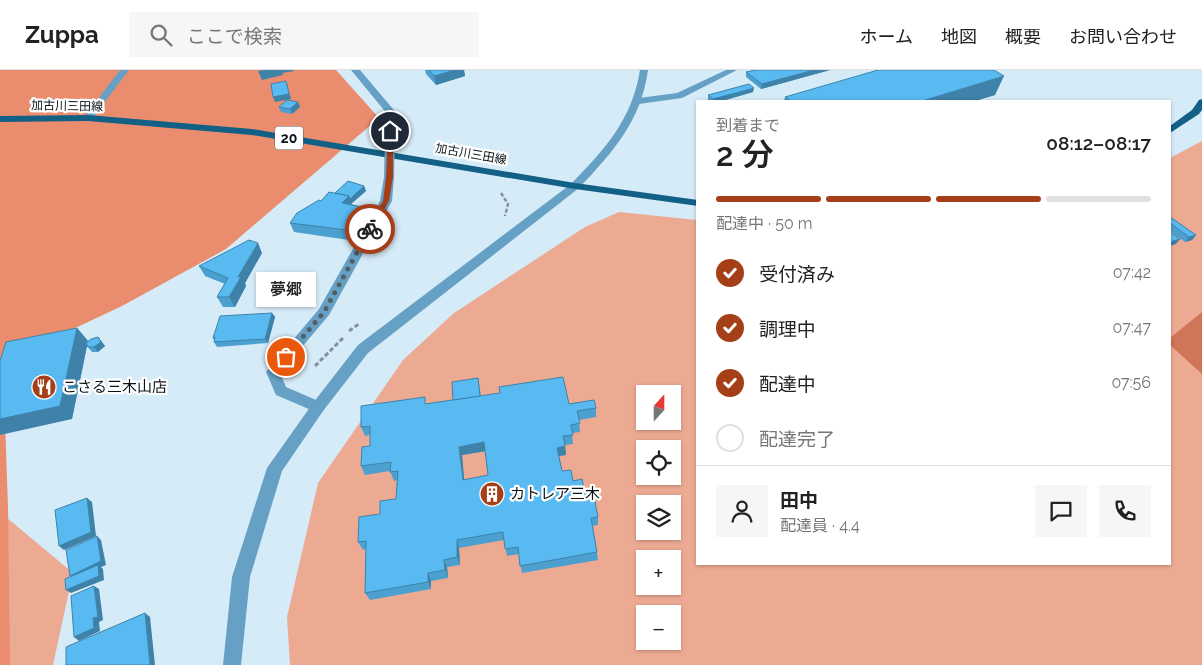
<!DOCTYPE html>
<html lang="ja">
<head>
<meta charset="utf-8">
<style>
	body { margin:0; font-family:Raleway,"Noto Sans JP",sans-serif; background:#f6f6f6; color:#222; height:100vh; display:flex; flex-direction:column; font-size:19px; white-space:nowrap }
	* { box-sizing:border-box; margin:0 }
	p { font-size:16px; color:#767676 }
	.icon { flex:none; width:28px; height:28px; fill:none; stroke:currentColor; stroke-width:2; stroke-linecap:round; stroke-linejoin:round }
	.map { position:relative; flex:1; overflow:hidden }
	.side { position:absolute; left:696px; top:30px; width:475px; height:465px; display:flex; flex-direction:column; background:#fff; border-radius:0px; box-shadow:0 1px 4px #0004 }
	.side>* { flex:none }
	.needle { width:32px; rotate:21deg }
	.buttons { position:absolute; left:636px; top:315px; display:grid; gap:10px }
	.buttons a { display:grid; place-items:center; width:45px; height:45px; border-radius:0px; background:#fff; box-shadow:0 1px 4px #0004; font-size:25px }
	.pin { position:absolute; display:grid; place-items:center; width:42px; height:42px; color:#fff; margin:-21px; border:2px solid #fff; border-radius:50%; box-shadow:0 1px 5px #0007 }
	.courier { position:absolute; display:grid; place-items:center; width:50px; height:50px; margin:-25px; border:4px solid #a53f18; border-radius:50%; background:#fff; color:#222; box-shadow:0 1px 6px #0007 }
	.bubble { position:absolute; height:35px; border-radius:0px; background:#fff; box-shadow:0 1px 4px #0004; font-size:16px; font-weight:600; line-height:35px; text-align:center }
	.summary em { font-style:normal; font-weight:600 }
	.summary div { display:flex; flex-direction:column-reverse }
	.summary { display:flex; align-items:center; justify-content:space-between; height:85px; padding:0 20px }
	h1 { font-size:32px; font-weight:600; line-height:38px }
	.bar { display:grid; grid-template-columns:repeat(4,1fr); gap:8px 5px; align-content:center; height:60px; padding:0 20px }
	.bar i { height:6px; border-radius:4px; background:#e0e0e0 }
	.bar .active { background:#a53f18 }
	.bar p { grid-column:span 4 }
	.line { display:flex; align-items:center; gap:12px; padding:0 20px; border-top:1px solid #e0e0e0 }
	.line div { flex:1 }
	.round { display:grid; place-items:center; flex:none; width:52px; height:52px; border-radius:0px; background:#f6f6f6 }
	ol { padding:0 20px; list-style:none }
	li { display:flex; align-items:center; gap:15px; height:55px }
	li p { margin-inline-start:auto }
	li .icon { padding:5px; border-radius:50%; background:#a53f18; color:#fff; stroke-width:4 }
	li:last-child { color:#767676 }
	li i { width:28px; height:28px; border:2px solid #e0e0e0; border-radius:50% }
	header { display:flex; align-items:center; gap:30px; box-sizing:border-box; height:70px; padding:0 25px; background:#fff; border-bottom:1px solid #e0e0e0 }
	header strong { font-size:24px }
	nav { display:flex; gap:28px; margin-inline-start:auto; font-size:18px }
	.search { width:350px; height:45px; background:#f6f6f6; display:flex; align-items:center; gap:12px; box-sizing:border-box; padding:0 18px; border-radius:0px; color:#767676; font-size:19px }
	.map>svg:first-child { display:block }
	.green { fill:#edaa93; fill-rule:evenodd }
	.forest { fill:#ea8d6e }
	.water { fill:#d07658 }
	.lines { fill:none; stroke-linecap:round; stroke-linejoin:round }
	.path-far1 { stroke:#83929c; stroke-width:2.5; stroke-dasharray:4 2; stroke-linecap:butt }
	.path { stroke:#83929c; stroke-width:3; stroke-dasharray:4.5 2.5; stroke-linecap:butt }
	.minor { fill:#66a1c5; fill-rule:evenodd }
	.tertiary { fill:#66a1c5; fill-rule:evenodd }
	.primary { fill:#136086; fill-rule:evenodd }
	.minor-bridge { stroke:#66a1c5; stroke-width:10 }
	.wall { fill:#4ca0cf; fill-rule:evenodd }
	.shaded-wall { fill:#3e82a9 }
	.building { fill:#58baf1; stroke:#3e82a9; fill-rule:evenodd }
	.route { fill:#a53f18 }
	.done { stroke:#525f66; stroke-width:5; stroke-dasharray:0 9 }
	.labels { text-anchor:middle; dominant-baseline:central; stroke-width:4.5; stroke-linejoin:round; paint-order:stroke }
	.far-street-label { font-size:12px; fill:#0b1317; stroke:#fff }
	.shield { fill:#fff; stroke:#545a5d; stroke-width:1 }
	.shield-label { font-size:14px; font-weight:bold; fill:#0b1317 }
	.poi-label { font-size:15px; fill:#0b1317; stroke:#fff; text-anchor:start }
</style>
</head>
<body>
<header>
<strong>Zuppa</strong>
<div class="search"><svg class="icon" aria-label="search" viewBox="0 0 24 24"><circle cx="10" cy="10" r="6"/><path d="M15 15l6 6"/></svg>ここで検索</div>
<nav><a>ホーム</a><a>地図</a><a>概要</a><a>お問い合わせ</a></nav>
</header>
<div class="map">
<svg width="1202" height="595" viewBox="0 0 1202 595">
	<rect width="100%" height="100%" fill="#d6ebf8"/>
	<g class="green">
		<path d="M 1202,71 L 1202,595 L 290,595 L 287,547 L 318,413 L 403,290 L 454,243 L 585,157 L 619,142 L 697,150 L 698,494 L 1170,494 L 1170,88 ZM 645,324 L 672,324 L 672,351 L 645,351 ZM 645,379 L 672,379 L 672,406 L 645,406 ZM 645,434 L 672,434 L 672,461 L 645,461 ZM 645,489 L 672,489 L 672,516 L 645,516 ZM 645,544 L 672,544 L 672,571 L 645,571 Z"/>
		<polygon points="0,442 73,503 53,595 0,595"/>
	</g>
	<polygon class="forest" points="0,0 336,0 379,48 226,179 122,236 3,292 8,437 10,595 0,595"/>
	<polygon class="water" points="1202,242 1202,304 1170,275 1170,268"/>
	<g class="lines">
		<polyline class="path-far1" points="501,123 508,134 505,146"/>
		<g class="path">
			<polyline points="349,261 360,253"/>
			<polyline points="315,296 343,268"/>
		</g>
		<g class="minor">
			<polygon points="120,0 129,0 91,50 85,50 85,46"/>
			<polygon points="351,0 360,0 398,45 393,63 390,64 385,61 388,45"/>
			<polygon points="726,0 737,0 682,28 639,34 634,31 639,28 677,23"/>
			<polygon points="389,104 394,107 392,131 329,245 280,303 286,317 323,333 325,337 323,341 318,343 276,325 266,302 319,239 380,131 384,107"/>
		</g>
		<path class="tertiary" d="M 640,0 L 648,0 C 641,51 613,82 579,118 L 368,283 L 323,341 L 282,401 L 250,507 L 241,595 L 223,595 L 232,507 L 267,398 L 313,333 L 358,275 L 571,114 C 605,79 632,50 640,0 Z"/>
		<g class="primary">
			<polygon points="1202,29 1202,40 1199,44 1170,63 1170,56 1192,40 1199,30"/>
			<polygon points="88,45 252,59 575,113 698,130 698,136 575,119 252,65 88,51 0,52 0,46"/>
		</g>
		<polyline class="minor-bridge" points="389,107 390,61"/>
	</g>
	<g class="wall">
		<polygon points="425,0 464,0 465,6 436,15 426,4"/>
		<polygon points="830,0 761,19 746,7 746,2"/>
		<polygon points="753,22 722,31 709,31 708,30 708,25"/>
		<polygon points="995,25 975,31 784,31 785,27"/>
		<polygon points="298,32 300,37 292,44 281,42 279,37"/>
		<polygon points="364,116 366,121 351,134 362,137 365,146 349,170 294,162 290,153 321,131 335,123"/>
		<polygon points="1170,147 1196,165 1192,170 1185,172 1170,161"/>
		<polygon points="262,183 245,213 246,216 235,237 223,237 217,227 225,214 205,206 199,196"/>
		<polygon points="272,243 275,247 268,273 217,277 214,272 214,270 213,268"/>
		<polygon points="77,258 88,271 98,267 105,276 98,282 92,282 87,276 72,349"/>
		<path d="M 478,308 L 481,326 L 569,334 L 596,338 L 596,347 L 579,350 L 580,362 L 572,363 L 573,374 L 565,375 L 566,385 L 559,386 L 562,401 L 573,411 L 585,423 L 598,447 L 598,455 L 592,456 L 597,482 L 598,490 L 522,503 L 519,484 L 507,486 L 504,470 L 459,478 L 460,495 L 447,497 L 448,508 L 431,511 L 431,519 L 370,530 L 365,523 L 366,479 L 363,480 L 358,472 L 380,444 L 396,429 L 397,410 L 394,411 L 390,401 L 365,405 L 361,396 L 370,376 L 370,365 L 365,366 L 361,357 L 427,334 L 453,330 ZM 486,381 L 488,405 L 464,410 L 462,385 Z"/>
	</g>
	<g class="shaded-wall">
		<polygon points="264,0 281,0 283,5 262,10 258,1"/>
		<polygon points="281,0 294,0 294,1 282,3"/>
		<polygon points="455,0 464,0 465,6 436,15 434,6"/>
		<polygon points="814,0 830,0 761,19 762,14"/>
		<polygon points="1004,6 995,25 975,31 922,31"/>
		<polygon points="286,11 291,29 275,32 273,27"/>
		<polygon points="754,18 753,22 722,31 713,31 713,29"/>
		<polygon points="298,32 300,37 292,44 290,39"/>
		<polygon points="364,116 366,121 351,134 342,133 349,126"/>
		<polygon points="362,137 365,146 349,170 346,160"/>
		<polygon points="1196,165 1192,170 1185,172 1189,167"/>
		<polygon points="1180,169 1176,174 1170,176 1170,172"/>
		<polygon points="258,173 262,183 245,213 246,216 235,237 229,227 238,207"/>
		<polygon points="272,243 275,247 268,273 265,269"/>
		<polygon points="77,258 88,271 72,349 0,365 0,349"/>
		<polygon points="98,267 105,276 98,282 94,277"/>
		<polygon points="484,372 486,381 462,385 465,418 463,410 459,377"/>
		<polygon points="565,376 566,385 558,386 557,378"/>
		<polygon points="87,428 92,432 96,466 64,480 59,476"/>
		<polygon points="97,466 101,470 106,495 101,497 103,499 104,510 71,523 66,520 76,509 70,506"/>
		<polygon points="457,470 459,478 460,495 457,487"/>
		<polygon points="444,490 447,497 448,508 445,500"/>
		<polygon points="428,503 431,511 431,519 428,512"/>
		<polygon points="94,516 99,519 103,550 99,552 100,561 79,571 74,567 93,548"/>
		<polygon points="145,543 150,547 155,595 150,595"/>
	</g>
	<g class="building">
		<polygon points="429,0 455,0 434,6"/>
		<polygon points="755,0 814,0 762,14 746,2"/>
		<polygon points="878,0 994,0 1004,6 922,31 791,31 785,27"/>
		<polygon points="286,11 289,24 273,27 271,14"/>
		<polygon points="749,14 754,18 713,29 708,25"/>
		<polygon points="287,30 298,32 290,39 279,37"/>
		<polygon points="348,111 364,116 350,129 349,126 335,123"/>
		<polygon points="329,122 349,126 342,133 362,137 346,160 290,153 297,143 319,130 321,131"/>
		<polygon points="1170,147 1196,165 1189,167 1170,153"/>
		<polygon points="1170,162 1180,169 1170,172"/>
		<polygon points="249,170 258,173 238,207 241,207 229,227 217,227 228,208 199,196"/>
		<polygon points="272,243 265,269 214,272 215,267 213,268 220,246"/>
		<polygon points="77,258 60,336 0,349 0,291 6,272"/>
		<polygon points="98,267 101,272 94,277 88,277 86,273 91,269"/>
		<path d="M 563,307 L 569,334 L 594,330 L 596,338 L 577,341 L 580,353 L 571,355 L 573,365 L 563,366 L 565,376 L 557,378 L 562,401 L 571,400 L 573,411 L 582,409 L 585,423 L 593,421 L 598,447 L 591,448 L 597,482 L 520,496 L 518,477 L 505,479 L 503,462 L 457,470 L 457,487 L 444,490 L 445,500 L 428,503 L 428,512 L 365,523 L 366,471 L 358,472 L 359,447 L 380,444 L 380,431 L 396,429 L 398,401 L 390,402 L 391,392 L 361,396 L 362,377 L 370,376 L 370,356 L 361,357 L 361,336 L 425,327 L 425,334 L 452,330 L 500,323 L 499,317 ZM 484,372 L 488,405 L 463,410 L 459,377 Z"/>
		<polygon points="478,308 480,326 453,330 452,312"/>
		<polygon points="87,428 91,462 59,476 55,440"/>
		<polygon points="97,466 101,491 70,506 66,480"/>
		<polygon points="98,495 99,506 66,520 65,509"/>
		<polygon points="94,516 98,547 93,548 94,558 74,567 71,526"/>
		<polygon points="145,543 150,595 66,595 66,577"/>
	</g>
	<polygon class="route" points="388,59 393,61 393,107 389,131 373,159 370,162 367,159 383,131 386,107"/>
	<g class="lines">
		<polyline class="done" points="286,287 324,242 370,159"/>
	</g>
	<defs>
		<symbol id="restaurant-disc" viewBox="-11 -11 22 22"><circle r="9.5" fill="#a53f18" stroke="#fff"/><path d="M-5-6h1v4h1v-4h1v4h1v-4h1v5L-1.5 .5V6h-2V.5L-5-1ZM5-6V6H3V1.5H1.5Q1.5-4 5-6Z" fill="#fff"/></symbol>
		<symbol id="building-disc" viewBox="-11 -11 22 22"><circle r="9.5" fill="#a53f18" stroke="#fff"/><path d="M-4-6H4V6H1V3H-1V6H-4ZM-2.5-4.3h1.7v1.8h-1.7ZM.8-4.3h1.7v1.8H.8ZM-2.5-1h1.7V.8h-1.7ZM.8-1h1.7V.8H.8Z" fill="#fff"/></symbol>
	</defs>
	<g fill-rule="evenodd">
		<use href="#restaurant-disc" x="30" y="303" width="28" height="28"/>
		<use href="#building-disc" x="478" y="410" width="28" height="28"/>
	</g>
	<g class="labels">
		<g class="far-street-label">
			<text transform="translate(67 36) rotate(1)">加古川三田線</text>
			<text transform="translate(471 84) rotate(10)">加古川三田線</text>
		</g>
		<rect class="shield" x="275" y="56.5" width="28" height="23" rx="4"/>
		<g class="shield-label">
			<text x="289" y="68">20</text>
		</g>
		<g class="poi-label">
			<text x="62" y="317">こさる三木山店</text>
			<text x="510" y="424">カトレア三木</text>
		</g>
	</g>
</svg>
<div class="buttons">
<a><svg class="needle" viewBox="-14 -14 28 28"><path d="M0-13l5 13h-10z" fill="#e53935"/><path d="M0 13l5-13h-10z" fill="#767676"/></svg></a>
<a><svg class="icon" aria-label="locate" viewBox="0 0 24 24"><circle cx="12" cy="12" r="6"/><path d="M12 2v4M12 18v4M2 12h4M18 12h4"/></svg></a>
<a><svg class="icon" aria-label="layers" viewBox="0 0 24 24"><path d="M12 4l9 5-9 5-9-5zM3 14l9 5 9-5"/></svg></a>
<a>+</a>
<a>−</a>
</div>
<div class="pin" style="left:286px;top:287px;background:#ea580c"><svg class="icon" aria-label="bag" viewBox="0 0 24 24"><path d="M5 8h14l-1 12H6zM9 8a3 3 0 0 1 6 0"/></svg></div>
<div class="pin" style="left:390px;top:61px;background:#1f2937"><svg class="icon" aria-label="home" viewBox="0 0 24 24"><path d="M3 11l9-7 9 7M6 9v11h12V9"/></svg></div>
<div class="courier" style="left:370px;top:159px"><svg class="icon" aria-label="bike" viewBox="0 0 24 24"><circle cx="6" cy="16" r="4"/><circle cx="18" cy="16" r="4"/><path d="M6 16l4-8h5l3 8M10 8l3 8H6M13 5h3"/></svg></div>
<div class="bubble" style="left:256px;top:202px;width:60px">夢郷</div>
<section class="side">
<div class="summary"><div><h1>2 分</h1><p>到着まで</p></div><em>08:12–08:17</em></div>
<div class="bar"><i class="active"></i><i class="active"></i><i class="active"></i><i></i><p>配達中 · 50 m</p></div>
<ol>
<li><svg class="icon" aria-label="check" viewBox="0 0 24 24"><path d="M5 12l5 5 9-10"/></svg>受付済み<p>07:42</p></li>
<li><svg class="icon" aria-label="check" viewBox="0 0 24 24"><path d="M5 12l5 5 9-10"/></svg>調理中<p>07:47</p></li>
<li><svg class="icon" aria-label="check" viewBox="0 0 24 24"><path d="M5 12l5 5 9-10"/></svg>配達中<p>07:56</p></li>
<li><i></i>配達完了</li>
</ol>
<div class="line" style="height:90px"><a class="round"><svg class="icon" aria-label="person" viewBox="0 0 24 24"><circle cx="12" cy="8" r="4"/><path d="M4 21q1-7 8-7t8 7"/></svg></a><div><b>田中</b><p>配達員 · 4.4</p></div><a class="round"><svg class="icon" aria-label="chat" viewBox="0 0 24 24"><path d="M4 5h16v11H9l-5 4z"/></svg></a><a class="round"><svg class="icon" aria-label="phone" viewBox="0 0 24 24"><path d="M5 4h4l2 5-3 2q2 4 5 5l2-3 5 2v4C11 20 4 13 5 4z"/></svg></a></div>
</section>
</div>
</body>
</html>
